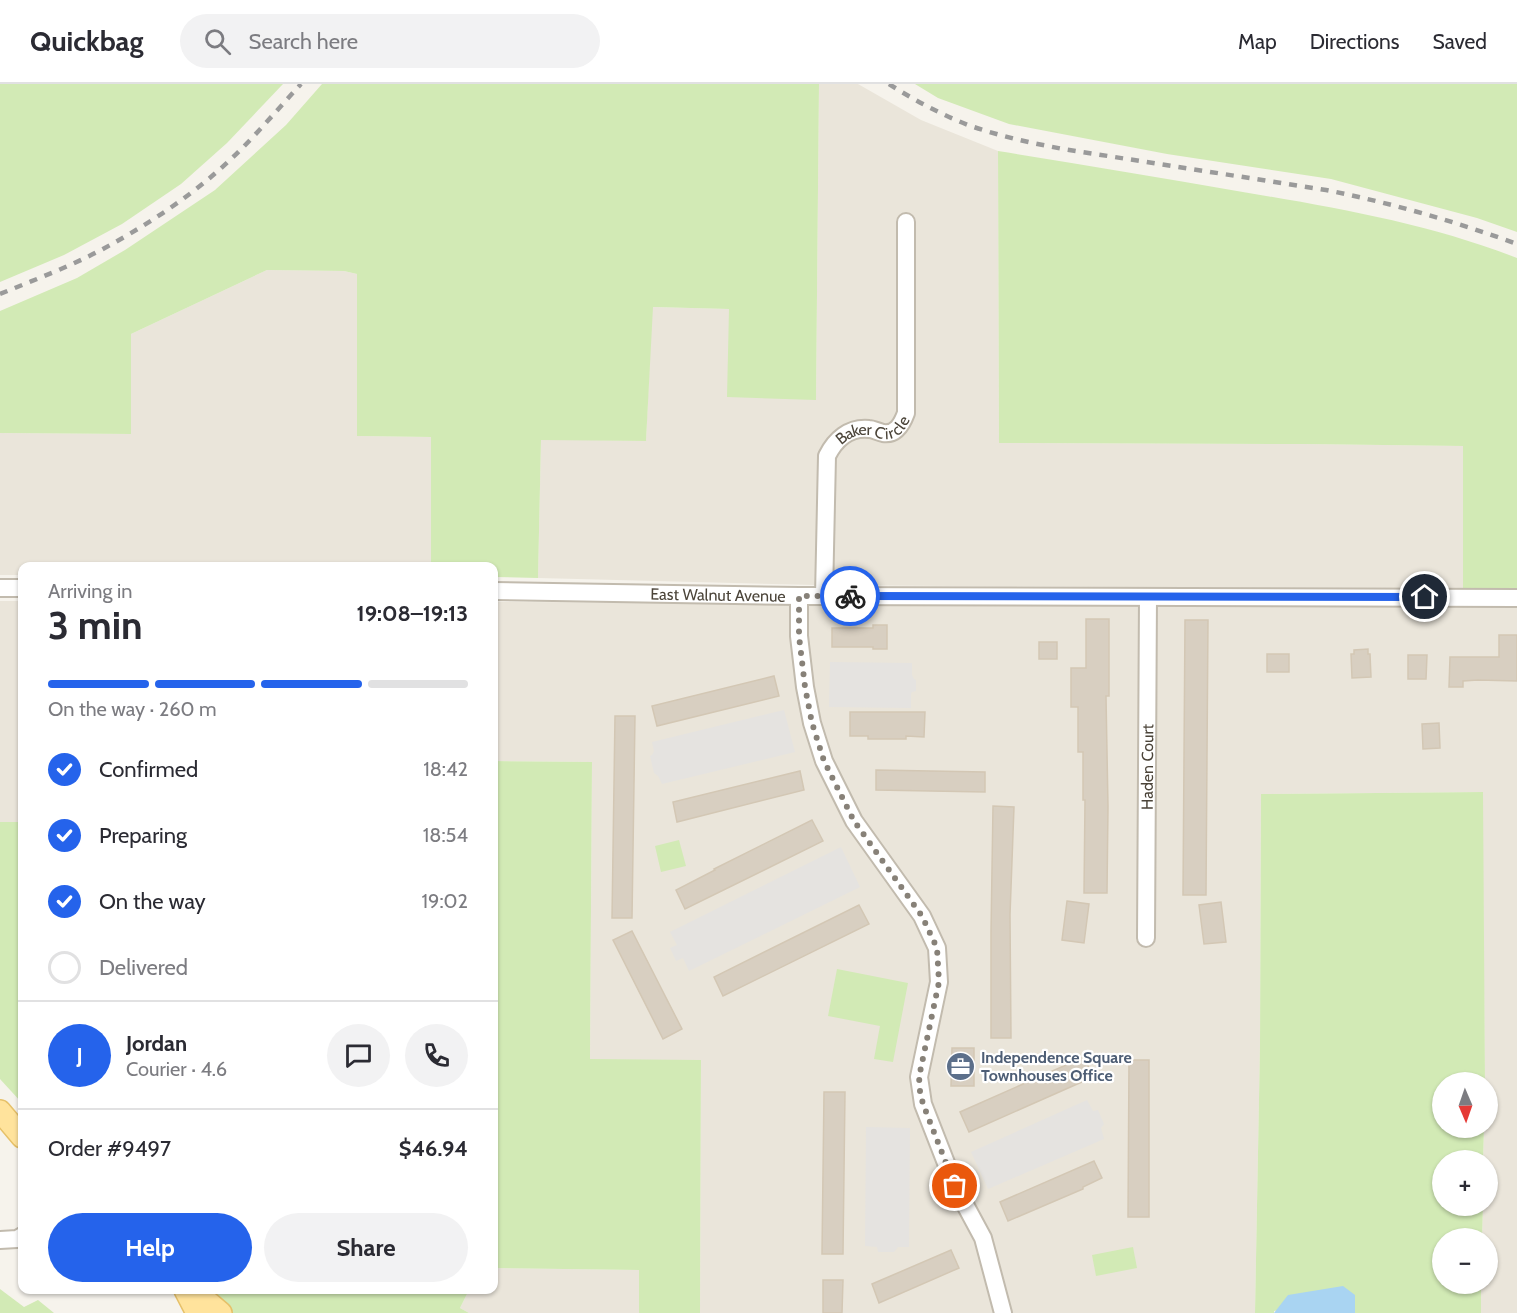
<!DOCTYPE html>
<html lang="en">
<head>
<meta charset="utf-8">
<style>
	body { margin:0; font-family:Cabin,sans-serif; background:#f2f2f3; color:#2b2b33; height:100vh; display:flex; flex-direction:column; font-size:22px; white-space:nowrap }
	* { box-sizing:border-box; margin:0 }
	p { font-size:20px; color:#7c7c81 }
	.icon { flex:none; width:33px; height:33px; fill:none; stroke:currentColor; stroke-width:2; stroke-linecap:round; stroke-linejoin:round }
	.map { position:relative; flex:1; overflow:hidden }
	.side { position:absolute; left:18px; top:478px; width:480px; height:732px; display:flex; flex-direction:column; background:#fff; border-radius:12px; box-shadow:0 2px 4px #0004 }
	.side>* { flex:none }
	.needle { width:39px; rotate:178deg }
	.controls { position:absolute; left:1432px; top:988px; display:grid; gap:12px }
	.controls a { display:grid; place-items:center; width:66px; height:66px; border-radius:50%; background:#fff; box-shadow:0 2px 4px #0004; font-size:30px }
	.pin { position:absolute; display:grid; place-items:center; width:51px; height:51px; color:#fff; margin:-26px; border:3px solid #fff; border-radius:50%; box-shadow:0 2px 6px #0007 }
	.courier { position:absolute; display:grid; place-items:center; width:60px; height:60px; margin:-30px; border:4px solid #2563eb; border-radius:50%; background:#fff; color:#222; box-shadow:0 2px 8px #0007 }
	.summary em { font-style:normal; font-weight:800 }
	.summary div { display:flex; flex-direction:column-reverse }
	.summary { display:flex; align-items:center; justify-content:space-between; height:102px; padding:0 30px }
	h1 { font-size:39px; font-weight:800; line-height:45px }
	.bar { display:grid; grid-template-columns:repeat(4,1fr); gap:9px 6px; align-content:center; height:72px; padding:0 30px }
	.bar i { height:8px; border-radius:4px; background:#e1e1e2 }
	.bar .current { background:#2563eb }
	.bar p { grid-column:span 4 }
	.line { display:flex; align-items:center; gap:15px; padding:0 30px; border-top:2px solid #e1e1e2 }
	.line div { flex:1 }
	.round { display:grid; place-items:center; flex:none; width:63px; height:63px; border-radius:32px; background:#f2f2f3 }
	ol { padding:0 30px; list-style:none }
	li { display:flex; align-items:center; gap:18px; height:66px }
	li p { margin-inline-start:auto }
	li .icon { padding:6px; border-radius:50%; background:#2563eb; color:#fff; stroke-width:4 }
	li:last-child { color:#7c7c81 }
	li i { width:33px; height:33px; border:3px solid #e1e1e2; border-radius:50% }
	.button { display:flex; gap:12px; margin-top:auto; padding:12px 30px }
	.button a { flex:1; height:69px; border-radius:36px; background:#2563eb; color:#fff; font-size:24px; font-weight:800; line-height:69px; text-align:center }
	.button a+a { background:#f2f2f3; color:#2b2b33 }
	header { display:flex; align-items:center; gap:36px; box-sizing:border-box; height:84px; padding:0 30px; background:#fff; border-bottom:2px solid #e1e1e2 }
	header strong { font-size:28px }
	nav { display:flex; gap:33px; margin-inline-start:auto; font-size:21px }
	.search { width:420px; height:54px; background:#f2f2f3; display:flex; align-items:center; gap:15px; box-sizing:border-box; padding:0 21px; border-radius:33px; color:#7c7c81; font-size:22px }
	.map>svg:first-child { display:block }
	.residential { fill:#eae5da }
	.green { fill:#d2eab5 }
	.parking { fill:#e5e3e0 }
	.water { fill:#a9d4f2 }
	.building { fill:#d8cfc1; stroke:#d3c7b4; stroke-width:1.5 }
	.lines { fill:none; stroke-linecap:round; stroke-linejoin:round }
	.minor-casing { stroke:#c2bbae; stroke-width:20 }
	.major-casing { stroke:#e6c16a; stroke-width:24 }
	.minor { stroke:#fff; stroke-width:16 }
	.major { stroke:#ffe39c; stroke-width:21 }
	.rail { stroke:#9a9a9a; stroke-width:4.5; stroke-dasharray:8 8; stroke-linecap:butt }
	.done { stroke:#878178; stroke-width:6; stroke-dasharray:0 10.8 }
	.route { stroke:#2563eb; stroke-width:8 }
	.labels { text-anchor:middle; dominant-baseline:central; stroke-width:4.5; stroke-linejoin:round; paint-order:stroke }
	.street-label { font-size:16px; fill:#4b4439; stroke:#fff }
	.service-label { font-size:16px; font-weight:bold; fill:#4e5e75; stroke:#fff; text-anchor:start }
</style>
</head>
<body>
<header>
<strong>Quickbag</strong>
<div class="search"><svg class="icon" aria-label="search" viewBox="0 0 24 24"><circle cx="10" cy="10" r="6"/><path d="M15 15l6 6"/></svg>Search here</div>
<nav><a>Map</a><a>Directions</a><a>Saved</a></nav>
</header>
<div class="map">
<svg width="1517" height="1229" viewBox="0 0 1517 1229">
	<rect width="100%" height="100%" fill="#f6f3ec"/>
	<g class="residential">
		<polygon points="819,0 858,0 921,36 998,67 999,359 1303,360 1463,362 1463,503 1517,505 1517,1229 1481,1229 1481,1200 1488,1200 1488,1155 1482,1155 1483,1122 1488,1122 1488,1077 1483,1077 1484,1044 1488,1044 1488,999 1485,999 1482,708 1261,710 1260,961 1255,1229 700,1229 701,976 590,976 592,678 494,677 494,518 1032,520 1257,523 1257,504 814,501 538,494 541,355 646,357 652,223 729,225 816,316"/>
		<polygon points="267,186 344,187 357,190 357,352 431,353 431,483 22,483 22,491 0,491 0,349 131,350 131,250"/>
		<rect x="0" y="517" width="22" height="221"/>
		<polygon points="494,1184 639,1186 639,1229 469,1229 460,1224 469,1206 494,1206"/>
	</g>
	<g class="green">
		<polygon points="0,0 283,0 227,59 181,100 122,140 64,171 0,198"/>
		<polygon points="322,0 819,0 816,316 727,313 729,225 653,223 646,357 541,356 538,494 494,493 494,483 431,483 431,353 357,352 357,190 344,187 267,186 131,250 131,350 0,349 0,227 77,194 125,166 215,106 286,41"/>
		<polygon points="915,0 1517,0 1517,148 1477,134 1331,95 1167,70 1009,40 938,14"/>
		<path d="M 998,67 C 1078,80 1158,93 1237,107 C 1332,123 1427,139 1517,174 L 1517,505 L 1463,504 L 1463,362 L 1303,360 L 999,359 Z"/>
		<polygon points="494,677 592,678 590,975 701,976 700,1229 639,1229 639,1186 494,1184"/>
		<polygon points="1483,708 1485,999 1443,999 1443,1044 1484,1044 1483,1077 1443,1077 1443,1122 1483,1122 1482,1155 1443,1155 1443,1200 1481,1200 1481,1229 1355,1229 1355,1211 1274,1227 1274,1229 1255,1229 1260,961 1261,710"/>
		<polygon points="0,738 22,738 22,1019 0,995"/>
		<polygon points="679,756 686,782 661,788 655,762"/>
		<polygon points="837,885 908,899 893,978 874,975 880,942 828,932"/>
		<polygon points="1133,1163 1137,1184 1096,1192 1092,1171"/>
		<polygon points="0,1205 24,1223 38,1216 54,1229 0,1229"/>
		<polygon points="214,1206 469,1206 460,1224 469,1229 233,1229"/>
	</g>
	<g class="parking">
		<polygon points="830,578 912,579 912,591 914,595 916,596 916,607 912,608 911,610 911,624 829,623"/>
		<polygon points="784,626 795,668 662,700 658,692 654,689 650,672 652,671 654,667 652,658"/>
		<polygon points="841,763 860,803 689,887 683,874 676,877 670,864 677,861 670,848"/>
		<polygon points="1087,1016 1093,1027 1098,1026 1104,1040 1101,1044 1104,1055 988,1105 971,1068"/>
		<polygon points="866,1043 910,1044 909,1163 898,1163 894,1168 878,1168 877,1163 865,1162"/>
	</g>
	<polygon class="water" points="1343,1202 1355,1211 1355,1229 1274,1229 1288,1211"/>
	<g class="building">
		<polygon points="1086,535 1109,535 1109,612 1106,612 1108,723 1107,809 1084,809 1085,716 1083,716 1083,668 1078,668 1078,623 1071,623 1071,584 1086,584"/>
		<polygon points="1185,536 1208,536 1206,811 1183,811"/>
		<polygon points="873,541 887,541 887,565 873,565 873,563 832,563 832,544 873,544"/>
		<polygon points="1499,551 1517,551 1517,597 1478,596 1463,597 1463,603 1449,603 1450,573 1499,573"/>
		<rect x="1039" y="558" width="18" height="17"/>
		<polygon points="1368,565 1368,570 1370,570 1371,593 1352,594 1351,570 1354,570 1354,566"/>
		<rect x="1267" y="570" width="22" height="18"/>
		<polygon points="1408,571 1427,571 1426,595 1408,595"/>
		<polygon points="774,592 779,612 657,642 652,622"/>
		<polygon points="850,628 925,628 924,653 906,652 906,655 868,655 868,652 850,652"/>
		<polygon points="615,632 635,632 632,834 612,834"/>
		<polygon points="1439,639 1440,664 1423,665 1422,640"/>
		<polygon points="876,686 985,688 985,708 876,706"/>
		<polygon points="800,687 804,706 677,738 673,718"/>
		<polygon points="993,722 1014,723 1010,831 1011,954 991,954 991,848"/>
		<polygon points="812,736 823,757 685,825 676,806 715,786 714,785"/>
		<polygon points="1067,817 1089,820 1084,859 1062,856"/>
		<polygon points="1221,818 1226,858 1204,860 1199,821"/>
		<polygon points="859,821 869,840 723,912 714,893"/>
		<polygon points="632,847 682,945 663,955 613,856"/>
		<polygon points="952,964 974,964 974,1002 951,1002"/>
		<polygon points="1084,973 1093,993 969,1048 960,1028"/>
		<polygon points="1129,976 1149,976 1149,1133 1128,1133"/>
		<polygon points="824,1008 845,1008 843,1170 822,1170"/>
		<polygon points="1094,1077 1102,1094 1083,1103 1083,1105 1008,1137 1000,1118"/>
		<polygon points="951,1166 959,1184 879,1219 872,1200"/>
		<polygon points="823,1196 843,1196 842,1229 823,1229"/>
	</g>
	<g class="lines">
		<defs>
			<g id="minor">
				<polyline points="0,504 22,504"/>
				<path id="s1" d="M 494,507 L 799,512 L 1517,514"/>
				<polyline points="799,512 799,552 805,603 812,639 824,677 854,737 922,832 937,864 939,898 919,993 923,1020 955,1102 983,1154 1003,1229"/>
				<path id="s2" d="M 824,512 L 827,372 C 835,356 849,343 869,345 C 873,345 878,348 883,349 C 896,351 902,340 906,329 L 906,138"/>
				<path id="s3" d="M 1146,854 L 1148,513"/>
				<polyline points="0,1156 17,1155 22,1152"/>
			</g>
			<g id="major">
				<polyline points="0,1027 22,1053"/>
				<polyline points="185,1206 197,1229"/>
				<polyline points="194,1206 221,1229"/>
			</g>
		</defs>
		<use href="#minor" class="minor-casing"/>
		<use href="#major" class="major-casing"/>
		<use href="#minor" class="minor"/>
		<use href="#major" class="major"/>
		<g class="rail">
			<path d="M 889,0 C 914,16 940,30 968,41 C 999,52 1031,59 1063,65 L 1326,106 C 1391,119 1454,137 1517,160"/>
			<path d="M 0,210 C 34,196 69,183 101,166 C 142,144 184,117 219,86 C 249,60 274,29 301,0"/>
		</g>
	</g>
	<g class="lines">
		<polyline class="done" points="850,512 799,512 799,552 805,603 812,639 824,677 854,737 922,832 937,864 939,898 919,993 920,1007 923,1020 955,1102"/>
		<polyline class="route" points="850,512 1425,513"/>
	</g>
	<defs>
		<symbol id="office-disc" viewBox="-11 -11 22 22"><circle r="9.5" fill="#5c6f8a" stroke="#fff"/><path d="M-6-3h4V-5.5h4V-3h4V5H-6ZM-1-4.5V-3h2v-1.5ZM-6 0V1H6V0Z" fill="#fff"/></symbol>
	</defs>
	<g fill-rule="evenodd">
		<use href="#office-disc" x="944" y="966" width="33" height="33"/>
	</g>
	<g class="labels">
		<g class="street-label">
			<text stroke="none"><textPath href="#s2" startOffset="198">Baker Circle</textPath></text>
			<text stroke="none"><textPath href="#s1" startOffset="224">East Walnut Avenue</textPath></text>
			<text stroke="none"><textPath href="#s3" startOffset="171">Haden Court</textPath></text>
		</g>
		<g class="service-label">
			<text x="981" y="973">Independence Square<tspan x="981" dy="18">Townhouses Office</tspan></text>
		</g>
	</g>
</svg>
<div class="controls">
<a><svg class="needle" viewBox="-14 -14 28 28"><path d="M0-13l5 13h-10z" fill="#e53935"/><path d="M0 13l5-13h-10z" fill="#7c7c81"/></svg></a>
<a>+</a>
<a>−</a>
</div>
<div class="pin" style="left:955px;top:1102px;background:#ea580c"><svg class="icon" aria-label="bag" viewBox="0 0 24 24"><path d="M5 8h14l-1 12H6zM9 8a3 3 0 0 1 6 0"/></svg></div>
<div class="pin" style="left:1425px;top:513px;background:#1f2937"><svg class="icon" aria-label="home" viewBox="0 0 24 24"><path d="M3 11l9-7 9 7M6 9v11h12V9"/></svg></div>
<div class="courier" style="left:850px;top:512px"><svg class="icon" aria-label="bike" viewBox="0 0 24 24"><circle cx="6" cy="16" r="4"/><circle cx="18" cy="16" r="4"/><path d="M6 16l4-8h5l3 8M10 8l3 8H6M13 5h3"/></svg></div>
<section class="side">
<div class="summary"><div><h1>3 min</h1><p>Arriving in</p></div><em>19:08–19:13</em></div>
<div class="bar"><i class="current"></i><i class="current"></i><i class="current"></i><i></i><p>On the way · 260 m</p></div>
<ol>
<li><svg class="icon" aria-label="check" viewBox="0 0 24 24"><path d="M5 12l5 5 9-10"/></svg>Confirmed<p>18:42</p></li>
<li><svg class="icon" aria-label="check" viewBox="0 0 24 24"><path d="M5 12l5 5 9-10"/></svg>Preparing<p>18:54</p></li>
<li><svg class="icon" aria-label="check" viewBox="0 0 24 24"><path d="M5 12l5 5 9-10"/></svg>On the way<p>19:02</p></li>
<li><i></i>Delivered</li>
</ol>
<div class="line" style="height:108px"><b class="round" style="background:#2563eb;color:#fff">J</b><div><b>Jordan</b><p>Courier · 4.6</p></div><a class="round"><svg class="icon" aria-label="chat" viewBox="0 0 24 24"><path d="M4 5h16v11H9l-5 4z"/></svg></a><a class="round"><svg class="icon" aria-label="phone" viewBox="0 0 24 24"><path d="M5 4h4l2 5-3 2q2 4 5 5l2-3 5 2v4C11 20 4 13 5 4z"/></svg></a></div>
<div class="line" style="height:78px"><div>Order #9497</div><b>$46.94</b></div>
<div class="button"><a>Help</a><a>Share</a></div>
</section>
</div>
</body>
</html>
